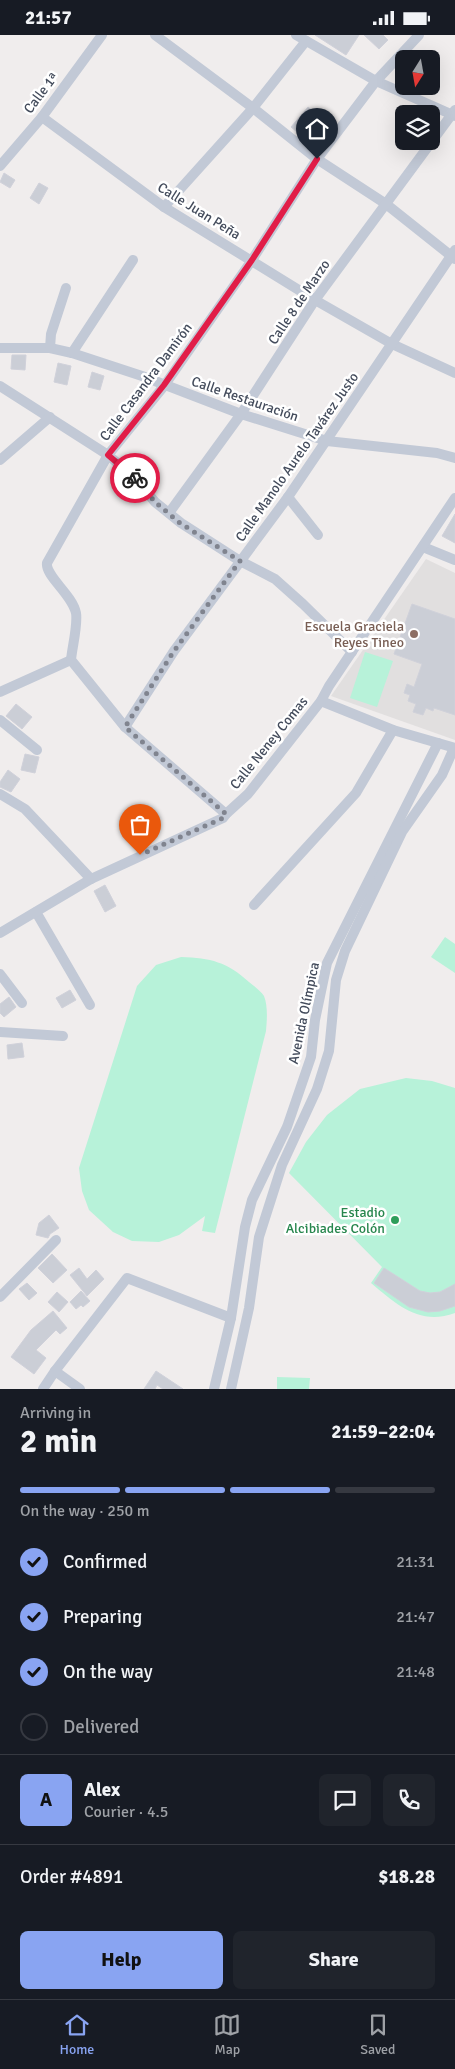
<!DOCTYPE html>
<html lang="en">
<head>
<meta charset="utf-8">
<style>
	body { margin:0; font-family:Signika,sans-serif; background:#20242c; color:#f1f3f6; height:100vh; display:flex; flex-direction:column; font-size:19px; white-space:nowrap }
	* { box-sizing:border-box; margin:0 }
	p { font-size:16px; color:#9ea1a6 }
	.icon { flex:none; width:28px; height:28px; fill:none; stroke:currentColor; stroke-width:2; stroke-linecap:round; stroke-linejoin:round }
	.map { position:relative; height:1354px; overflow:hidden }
	.details { display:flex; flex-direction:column; background:#171b24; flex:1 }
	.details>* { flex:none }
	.needle { width:32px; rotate:191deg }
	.tools { position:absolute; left:395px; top:15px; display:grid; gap:10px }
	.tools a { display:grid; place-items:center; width:45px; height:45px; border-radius:8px; background:#171b24; box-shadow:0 5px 20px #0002; font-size:25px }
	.pin { position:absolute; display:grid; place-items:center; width:42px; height:42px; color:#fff; margin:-51px -21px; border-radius:50% 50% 50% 0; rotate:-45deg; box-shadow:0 0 5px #0007 }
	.pin .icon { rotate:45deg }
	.courier { position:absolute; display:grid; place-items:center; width:50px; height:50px; margin:-25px; border:4px solid #e11d48; border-radius:50%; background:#fff; color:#222; box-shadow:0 1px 6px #0007 }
	.head em { font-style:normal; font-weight:700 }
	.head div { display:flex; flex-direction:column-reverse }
	.head { display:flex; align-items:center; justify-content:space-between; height:85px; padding:0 20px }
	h1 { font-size:32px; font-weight:700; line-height:38px }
	.bar { display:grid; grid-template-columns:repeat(4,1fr); gap:8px 5px; align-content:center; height:60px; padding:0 20px }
	.bar i { height:6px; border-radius:4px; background:#363941 }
	.bar .current { background:#89a4f2 }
	.bar p { grid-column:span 4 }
	.line { display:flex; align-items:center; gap:12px; padding:0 20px; border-top:1px solid #363941 }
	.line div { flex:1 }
	.round { display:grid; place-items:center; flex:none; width:52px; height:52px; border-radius:8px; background:#20242c }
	ol { padding:0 20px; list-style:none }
	li { display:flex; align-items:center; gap:15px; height:55px }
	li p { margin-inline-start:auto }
	li .icon { padding:5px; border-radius:50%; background:#89a4f2; color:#111; stroke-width:4 }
	li:last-child { color:#9ea1a6 }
	li i { width:28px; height:28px; border:2px solid #363941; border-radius:50% }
	.action { display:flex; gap:10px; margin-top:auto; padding:10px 20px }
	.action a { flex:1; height:58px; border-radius:8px; background:#89a4f2; color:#111; font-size:20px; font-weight:700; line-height:58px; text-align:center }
	.action a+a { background:#20242c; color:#f1f3f6 }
	.status { display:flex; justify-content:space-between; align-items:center; height:35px; padding:0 25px; background:#171b24; direction:ltr }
	.status svg { height:14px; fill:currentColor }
	.menu { display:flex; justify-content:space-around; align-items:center; height:70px; border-top:1px solid #363941; background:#171b24; font-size:14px; color:#9ea1a6 }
	.menu a { display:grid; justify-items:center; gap:2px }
	.menu .current { color:#89a4f2 }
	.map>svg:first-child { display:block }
	.education { fill:#e1dfdf }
	.green { fill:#b7f2d9 }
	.building { fill:#cbced6; stroke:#d0d1da }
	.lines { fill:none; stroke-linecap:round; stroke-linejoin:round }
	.minor { stroke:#c2c9d6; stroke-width:10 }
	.done { stroke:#80848f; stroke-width:5; stroke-dasharray:0 9 }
	.route { stroke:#e11d48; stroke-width:6 }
	.education-dot { fill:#8d6e63; stroke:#fff; stroke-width:2 }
	.leisure-dot { fill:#2e9e5b; stroke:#fff; stroke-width:2 }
	.labels { text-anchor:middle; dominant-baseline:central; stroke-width:5; stroke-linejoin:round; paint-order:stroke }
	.street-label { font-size:14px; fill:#444c5c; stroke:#fff }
	.education-label { font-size:14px; fill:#785e54; stroke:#fff; text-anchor:end }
	.leisure-label { font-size:14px; fill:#27864d; stroke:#fff; text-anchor:end }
</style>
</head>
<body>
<div class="status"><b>21:57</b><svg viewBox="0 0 49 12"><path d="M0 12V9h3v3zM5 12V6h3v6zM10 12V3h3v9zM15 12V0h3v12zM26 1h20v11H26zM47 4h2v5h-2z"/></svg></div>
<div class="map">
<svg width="455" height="1354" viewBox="0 0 455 1354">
	<rect width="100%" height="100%" fill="#f0eded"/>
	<polygon class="education" points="426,524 455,538 455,705 331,661"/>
	<g class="green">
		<polygon points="365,617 393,626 377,672 350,663"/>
		<polygon points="445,902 455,909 455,938 431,922"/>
		<path d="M 181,922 C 211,923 227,927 249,947 C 254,951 261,956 264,961 C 268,971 267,985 266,996 L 215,1198 L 202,1196 L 205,1181 L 179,1200 L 159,1207 L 132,1206 L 113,1197 L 89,1175 L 82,1156 L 79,1133 L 137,951 L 156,930 Z"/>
		<path d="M 406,1043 L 432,1046 L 455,1053 L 455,1278 C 420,1291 397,1270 371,1248 L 382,1232 L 289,1138 L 306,1107 L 327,1080 L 360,1054 Z"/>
		<polygon points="277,1342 310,1343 309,1354 277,1354"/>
	</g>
	<g class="building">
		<polygon points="315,0 359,0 346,20"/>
		<polygon points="364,0 383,0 388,5 379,14"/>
		<polygon points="308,72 319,81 302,101 291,92"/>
		<polygon points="4,138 15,145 10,153 0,147"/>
		<polygon points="39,148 48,153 39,169 30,163"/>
		<polygon points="12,320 26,320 25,335 11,334"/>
		<polygon points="58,328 71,331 67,350 54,347"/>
		<polygon points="92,337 104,341 100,355 88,352"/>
		<polygon points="455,479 455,508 442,501"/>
		<polygon points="412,569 455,584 455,680 434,673 433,676 426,673 423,680 413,677 416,669 408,666 410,660 404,658 407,649 414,652 422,629 394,619"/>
		<polygon points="16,669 32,682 22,694 6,681"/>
		<polygon points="25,719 39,722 35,738 21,735"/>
		<polygon points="8,735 20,744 11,757 0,752 0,747"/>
		<polygon points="105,850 116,871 105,877 94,856"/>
		<polygon points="70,955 76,965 62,973 56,963"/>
		<polygon points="9,962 16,972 4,982 0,978 0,969"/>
		<polygon points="22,1008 24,1022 8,1024 7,1010"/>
		<polygon points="49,1180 59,1193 50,1199 48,1203 36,1200 39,1188"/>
		<polygon points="52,1219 67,1235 53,1248 38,1233"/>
		<polygon points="79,1233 87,1244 96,1235 104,1244 87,1261 70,1240"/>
		<polygon points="384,1233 420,1256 430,1258 440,1257 455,1249 455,1271 440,1276 428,1277 409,1272 374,1248"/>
		<polygon points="27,1248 37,1258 29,1265 19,1254"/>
		<polygon points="81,1256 90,1266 83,1272 81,1270 76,1274 70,1267"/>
		<polygon points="57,1257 68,1267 59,1277 48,1267"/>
		<polygon points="53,1276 67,1293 60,1299 56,1295 36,1315 46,1323 34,1339 11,1322 31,1295"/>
		<polygon points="156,1336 183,1354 163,1354 157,1350 155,1354 144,1354"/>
	</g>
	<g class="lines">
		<g class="minor">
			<polyline points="155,0 253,73 317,124 386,169 455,224"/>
			<polyline points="296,0 376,46 455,81"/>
			<polyline points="42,82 164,172 315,265 392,309 455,338"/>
			<polyline points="0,131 42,82 102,0"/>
			<polyline points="164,172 253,73 306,6"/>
			<polyline points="0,313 50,313 72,318 142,341 241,379 327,406 437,418 455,423"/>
			<polyline points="50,313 51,299 66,253"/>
			<polyline points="72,318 133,225"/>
			<polyline points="0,351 108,420 135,443 155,467 181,488 240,526 275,544 303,569 352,617"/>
			<polyline points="0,425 50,382"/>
			<polyline points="288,462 318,500"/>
			<polyline points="169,478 241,379 315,265 455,75"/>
			<polyline points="423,512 455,525"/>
			<polyline points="0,657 71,625"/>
			<polyline points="321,666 393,695 455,713"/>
			<polyline points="0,685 37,715"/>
			<polyline points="125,692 174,616 288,462 455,215"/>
			<polyline points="0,759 25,774 91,844"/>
			<path d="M 226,779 L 125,692 L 71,625 C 72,613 78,590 76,578 C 72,559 45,541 47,528 L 108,420 L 164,351 L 252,225 L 317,124 L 376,46 L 419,0"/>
			<polyline points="254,870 356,758 393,695"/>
			<polyline points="36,877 90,970"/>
			<polyline points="0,898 91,844 223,783 226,779 248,759 321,666 329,651 455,463"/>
			<polyline points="0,939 22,968"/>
			<polyline points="0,997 63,1001"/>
			<polyline points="0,1262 56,1205"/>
			<polyline points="55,1336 80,1354"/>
			<polyline points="43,1354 55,1336 127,1243 231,1283"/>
			<polyline points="214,1354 231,1283 245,1192 252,1165 287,1092 311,1022 315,985 327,928 438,708"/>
			<polyline points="231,1354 249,1273 259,1202 282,1130 317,1054 329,1016 336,945 345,916 402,797 442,740 454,713"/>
		</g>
	</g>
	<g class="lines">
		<polyline class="done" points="135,443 155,467 180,488 240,526 174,616 125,692 226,779 223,783 140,820"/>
		<polyline class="route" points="135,443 108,420 164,350 252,225 317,124"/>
	</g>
	<circle class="education-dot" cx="414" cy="599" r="5"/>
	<circle class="leisure-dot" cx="395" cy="1185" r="5"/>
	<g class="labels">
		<g class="street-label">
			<text transform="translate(41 58) rotate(-53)">Calle 1ª</text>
			<text transform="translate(199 176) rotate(32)">Calle Juan Peña</text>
			<text transform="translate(299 267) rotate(-56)">Calle 8 de Marzo</text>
			<text transform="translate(146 347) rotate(-53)">Calle Casandra Damirón</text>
			<text transform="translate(245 364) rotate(19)">Calle Restauración</text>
			<text transform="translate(297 422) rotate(-55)">Calle Manolo Aurelo Tavárez Justo</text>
			<text transform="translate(269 708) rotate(-51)">Calle Neney Comas</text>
			<text transform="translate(304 978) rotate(-78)">Avenida Olímpica</text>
		</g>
		<g class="education-label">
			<text x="404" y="591">Escuela Graciela<tspan x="404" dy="16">Reyes Tineo</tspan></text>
		</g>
		<g class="leisure-label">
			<text x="385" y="1177">Estadio<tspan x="385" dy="16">Alcibiades Colón</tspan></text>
		</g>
	</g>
</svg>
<div class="tools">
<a><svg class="needle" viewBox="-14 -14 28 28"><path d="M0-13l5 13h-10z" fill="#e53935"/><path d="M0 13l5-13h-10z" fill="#9ea1a6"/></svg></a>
<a><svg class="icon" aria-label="layers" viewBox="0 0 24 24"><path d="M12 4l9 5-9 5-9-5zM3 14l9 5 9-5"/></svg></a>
</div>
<div class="pin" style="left:140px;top:820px;background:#ea580c"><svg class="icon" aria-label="bag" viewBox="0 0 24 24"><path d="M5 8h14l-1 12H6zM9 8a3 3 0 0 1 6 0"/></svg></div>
<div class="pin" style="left:317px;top:124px;background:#1f2937"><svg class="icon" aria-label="home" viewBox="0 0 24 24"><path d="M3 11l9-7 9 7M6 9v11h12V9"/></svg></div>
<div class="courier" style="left:135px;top:443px"><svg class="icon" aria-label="bike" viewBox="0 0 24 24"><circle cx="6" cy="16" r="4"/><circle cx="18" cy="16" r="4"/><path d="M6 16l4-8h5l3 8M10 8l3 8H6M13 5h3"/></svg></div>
</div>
<section class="details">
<div class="head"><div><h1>2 min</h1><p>Arriving in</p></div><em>21:59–22:04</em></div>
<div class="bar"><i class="current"></i><i class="current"></i><i class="current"></i><i></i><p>On the way · 250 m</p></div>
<ol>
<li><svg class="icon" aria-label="check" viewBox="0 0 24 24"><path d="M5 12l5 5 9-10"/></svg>Confirmed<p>21:31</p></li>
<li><svg class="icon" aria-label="check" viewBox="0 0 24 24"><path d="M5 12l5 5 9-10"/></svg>Preparing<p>21:47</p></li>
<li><svg class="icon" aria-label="check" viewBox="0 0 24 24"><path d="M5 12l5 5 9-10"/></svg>On the way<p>21:48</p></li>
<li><i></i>Delivered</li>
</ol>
<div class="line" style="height:90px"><b class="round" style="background:#89a4f2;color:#111">A</b><div><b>Alex</b><p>Courier · 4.5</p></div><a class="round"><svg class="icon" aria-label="chat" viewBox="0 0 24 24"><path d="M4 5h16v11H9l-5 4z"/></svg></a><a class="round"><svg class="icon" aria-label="phone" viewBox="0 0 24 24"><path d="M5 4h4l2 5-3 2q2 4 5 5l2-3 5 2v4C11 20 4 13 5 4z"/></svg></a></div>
<div class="line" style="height:65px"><div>Order #4891</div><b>$18.28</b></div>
<div class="action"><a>Help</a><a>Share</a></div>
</section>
<nav class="menu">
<a class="current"><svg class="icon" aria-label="home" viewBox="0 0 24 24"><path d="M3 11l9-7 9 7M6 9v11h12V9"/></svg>Home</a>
<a><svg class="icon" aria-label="map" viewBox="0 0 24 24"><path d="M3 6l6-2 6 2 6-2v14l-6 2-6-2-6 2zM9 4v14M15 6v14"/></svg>Map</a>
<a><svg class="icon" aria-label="saved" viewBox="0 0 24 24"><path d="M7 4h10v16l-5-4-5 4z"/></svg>Saved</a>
</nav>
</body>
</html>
